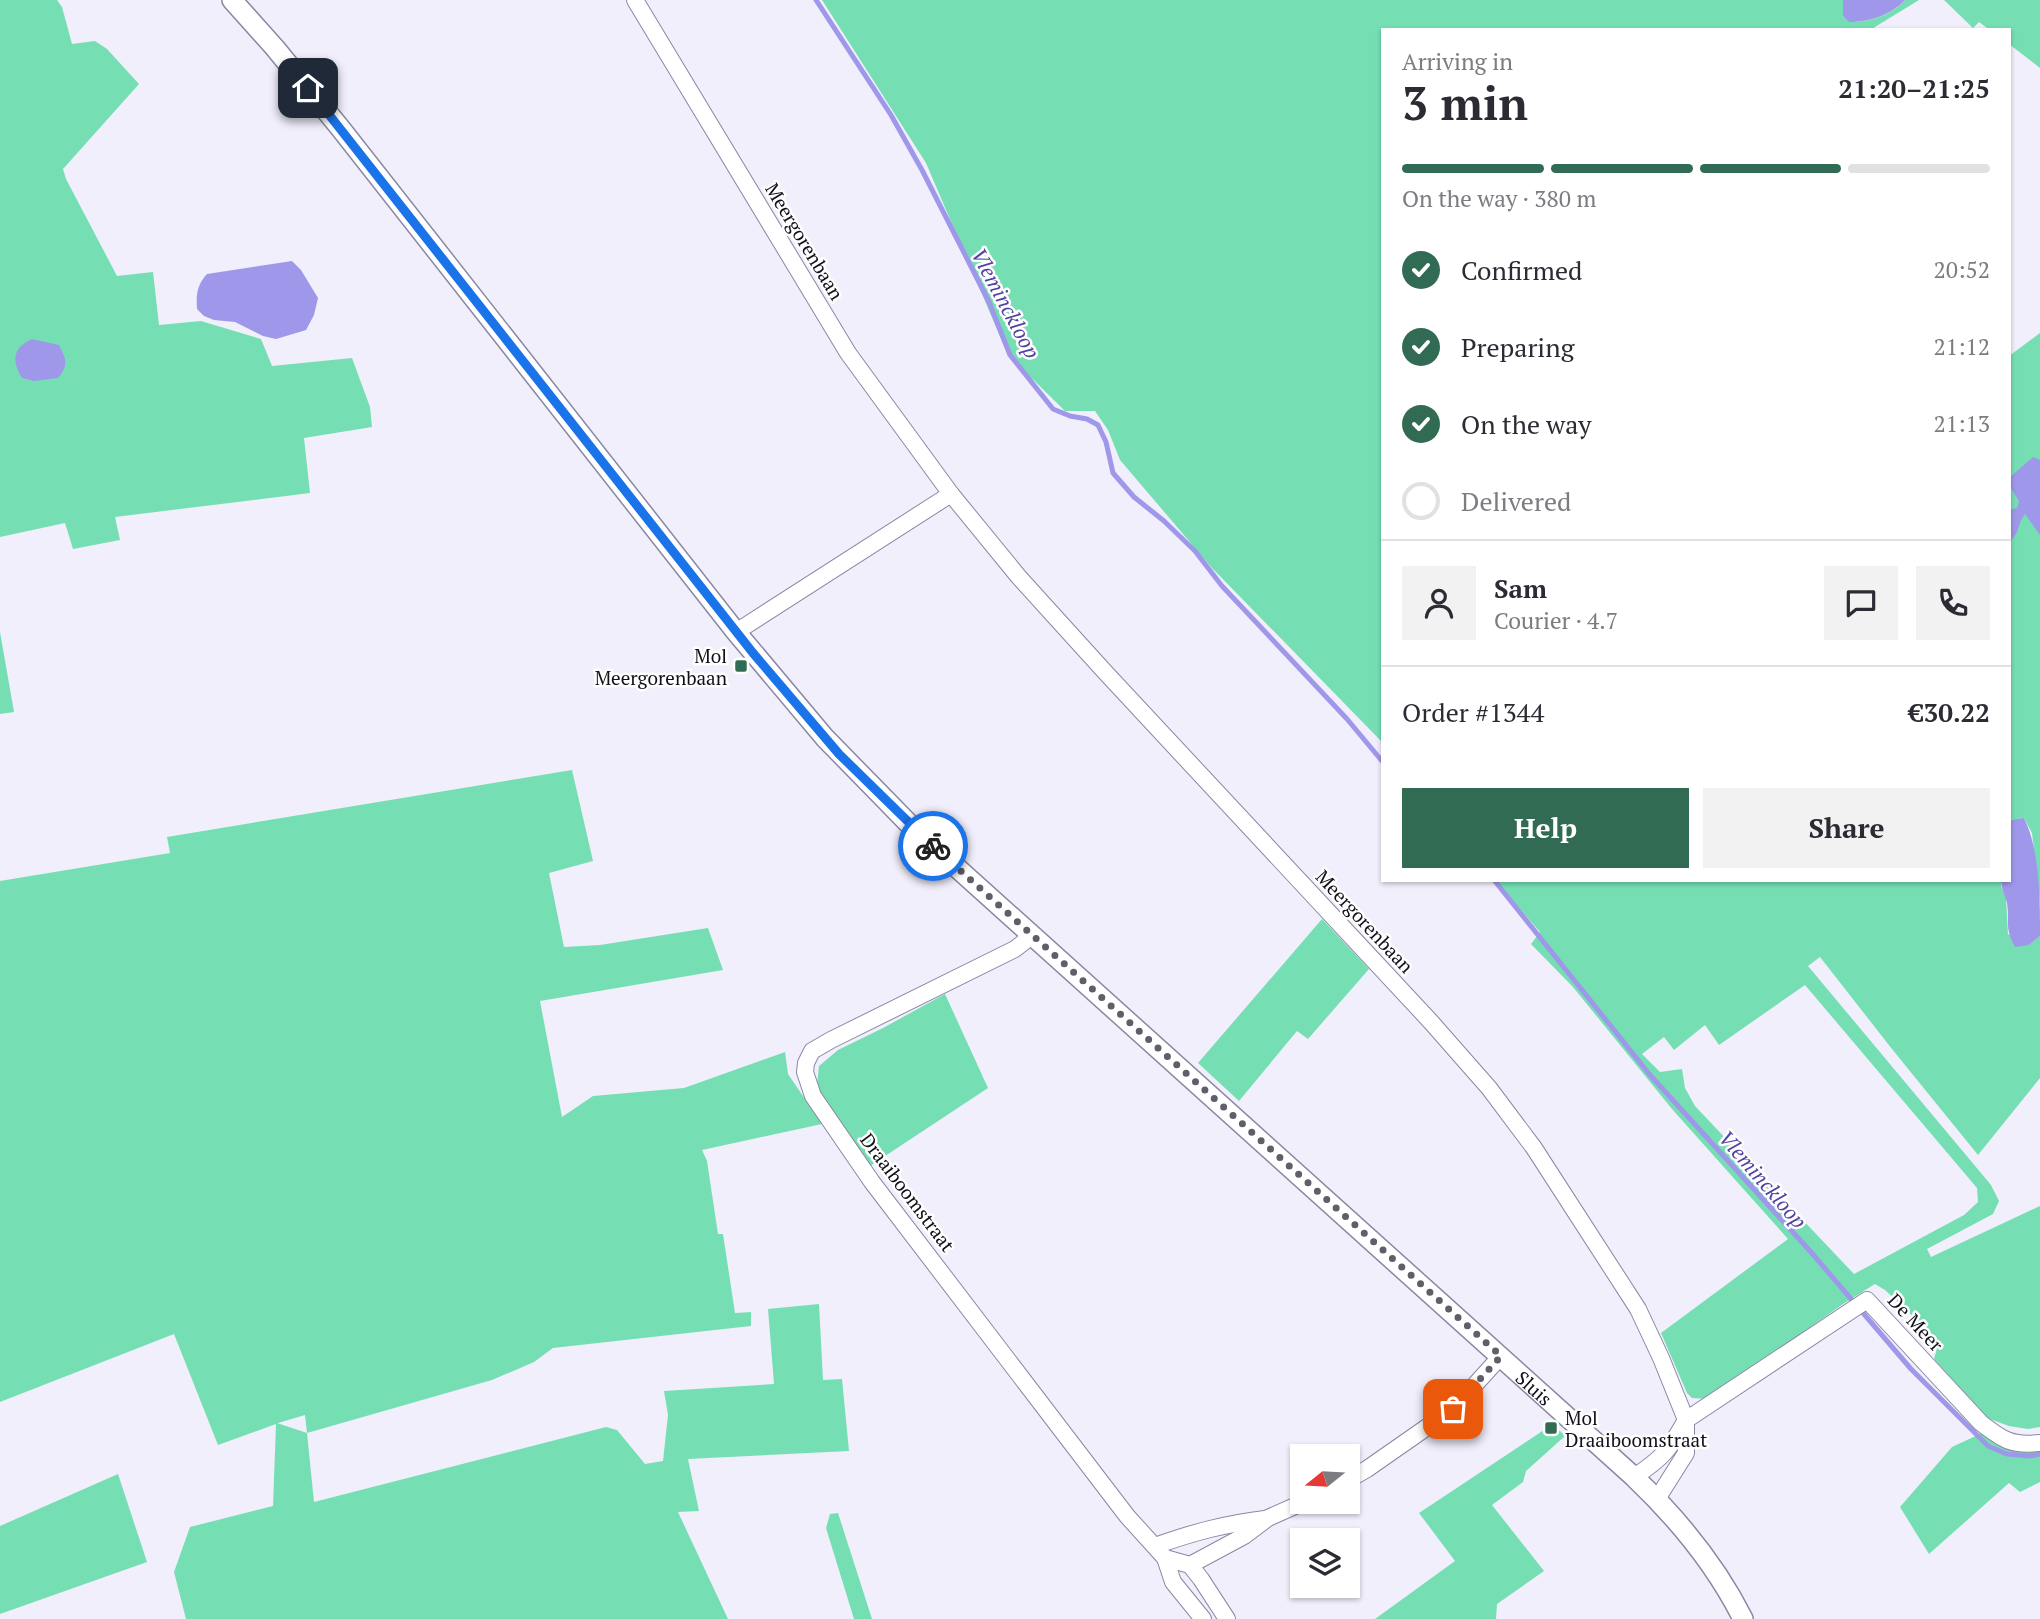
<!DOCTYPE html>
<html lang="en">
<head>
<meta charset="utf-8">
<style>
	body { margin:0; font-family:"PT Serif",serif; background:#f2f2f3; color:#2b2b33; height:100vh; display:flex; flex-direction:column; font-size:26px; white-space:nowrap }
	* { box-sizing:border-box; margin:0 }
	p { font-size:23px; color:#7c7c81 }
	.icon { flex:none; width:38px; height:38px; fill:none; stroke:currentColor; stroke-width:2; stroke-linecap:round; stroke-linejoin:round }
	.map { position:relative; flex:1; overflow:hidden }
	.side { position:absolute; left:1381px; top:28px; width:630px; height:854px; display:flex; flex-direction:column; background:#fff; border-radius:0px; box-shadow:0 2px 5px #0004 }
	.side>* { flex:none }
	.needle { width:46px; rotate:252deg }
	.controls { position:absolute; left:1290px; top:1444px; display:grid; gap:14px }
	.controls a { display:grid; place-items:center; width:70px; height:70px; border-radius:0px; background:#fff; box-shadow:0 2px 5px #0004; font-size:35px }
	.pin { position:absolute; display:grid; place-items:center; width:60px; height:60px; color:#fff; margin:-30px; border-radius:14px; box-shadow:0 4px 10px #0006 }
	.courier { position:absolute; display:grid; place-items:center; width:70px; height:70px; margin:-35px; border:5px solid #1a73e8; border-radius:50%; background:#fff; color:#222; box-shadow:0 2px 9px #0007 }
	.headline em { font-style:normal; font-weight:600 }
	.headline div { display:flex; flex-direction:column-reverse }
	.headline { display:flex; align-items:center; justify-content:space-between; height:119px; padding:0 21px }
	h1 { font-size:46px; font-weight:600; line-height:52px }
	.bar { display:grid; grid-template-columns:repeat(4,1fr); gap:10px 7px; align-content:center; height:84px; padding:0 21px }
	.bar i { height:9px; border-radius:5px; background:#e1e1e2 }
	.bar .active { background:#316b54 }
	.bar p { grid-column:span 4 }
	.line { display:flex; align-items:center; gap:18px; padding:0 21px; border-top:2px solid #e1e1e2 }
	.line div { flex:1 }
	.round { display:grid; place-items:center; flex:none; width:74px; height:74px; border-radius:0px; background:#f2f2f3 }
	ol { padding:0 21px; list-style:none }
	li { display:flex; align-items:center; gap:21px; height:77px }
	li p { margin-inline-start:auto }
	li .icon { padding:7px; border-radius:50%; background:#316b54; color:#fff; stroke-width:4 }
	li:last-child { color:#7c7c81 }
	li i { width:38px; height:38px; border:4px solid #e1e1e2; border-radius:50% }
	.primary-button { display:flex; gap:14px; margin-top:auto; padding:14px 21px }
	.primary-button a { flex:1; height:80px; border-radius:0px; background:#316b54; color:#fff; font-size:28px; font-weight:600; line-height:80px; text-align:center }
	.primary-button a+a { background:#f2f2f3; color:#2b2b33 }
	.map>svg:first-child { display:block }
	.green { fill:#75dfb3; fill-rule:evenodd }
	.water { fill:#9f97e9 }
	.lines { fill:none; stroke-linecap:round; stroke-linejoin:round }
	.stream { stroke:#9f97e9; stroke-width:5 }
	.minor-casing { stroke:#8988a3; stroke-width:18 }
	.tertiary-casing { stroke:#8988a3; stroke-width:22 }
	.minor { stroke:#fff; stroke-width:16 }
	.tertiary { stroke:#fff; stroke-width:19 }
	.done { stroke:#5f5e69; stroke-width:7; stroke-dasharray:0 12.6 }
	.route { stroke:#1a73e8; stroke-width:9 }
	.poi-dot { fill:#316b54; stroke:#fefefe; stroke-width:2.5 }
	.labels { text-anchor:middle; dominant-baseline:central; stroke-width:5; stroke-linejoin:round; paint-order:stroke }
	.street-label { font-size:19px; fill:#11101a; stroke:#fefefe }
	.poi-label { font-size:19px; fill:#11101a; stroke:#fefefe; text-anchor:end }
	.water-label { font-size:21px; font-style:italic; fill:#5342a1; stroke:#fefefe }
</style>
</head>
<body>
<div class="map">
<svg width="2040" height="1619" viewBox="0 0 2040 1619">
	<rect width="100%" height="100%" fill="#f0effb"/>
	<g class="green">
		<polygon points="0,0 57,0 62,7 72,44 95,41 107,49 139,84 63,169 66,179 117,276 153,272 159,325 201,321 261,339 272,366 352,358 370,407 372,427 304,438 310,493 115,517 120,540 73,549 65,523 0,537"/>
		<path d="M 822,0 L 1843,0 L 1843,16 L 1850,22 C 1868,22 1893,15 1905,0 L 1919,0 L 1870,30 L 1382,30 L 1382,742 L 1212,568 L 1120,460 L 1108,430 L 1095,411 L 1065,411 L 1008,355 L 926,163 Z"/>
		<polygon points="1944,0 2040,0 2040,68 2009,44 2009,30 1990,30 1979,22 1973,28"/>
		<polygon points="2040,333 2040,903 2032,833 2024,818 2009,820 2009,356"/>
		<polygon points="0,632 14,712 0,714"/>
		<path d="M 572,770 L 593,861 L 549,873 L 564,947 L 600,945 L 708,928 L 723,970 L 540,1001 L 562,1117 L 593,1096 L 684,1088 L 785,1052 L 788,1074 L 822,1124 L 702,1150 L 707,1161 L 718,1234 L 723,1234 L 735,1313 L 751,1312 L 751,1326 L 553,1348 L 534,1362 L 492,1380 L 307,1433 L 314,1502 L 606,1427 L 617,1430 L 645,1464 L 663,1461 L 668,1415 L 664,1391 L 774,1384 L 768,1309 L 819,1304 L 823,1380 L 842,1379 L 849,1451 L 688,1459 L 699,1511 L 678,1512 L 728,1619 L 186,1619 L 174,1572 L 190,1527 L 273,1506 L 276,1424 L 218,1445 L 174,1334 L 0,1402 L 0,881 L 170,853 L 167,837 ZM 305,1415 L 307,1433 L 277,1423 L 278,1423 Z"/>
		<path d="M 1495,880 L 2001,880 L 2001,886 L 2006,898 L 2008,934 L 2029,945 L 2040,936 L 2040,1078 L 1978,1155 L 1892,1049 L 1820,957 L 1808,966 L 1991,1185 L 1999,1201 L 1993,1214 L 1927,1249 L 1931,1257 L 2040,1206 L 2040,1427 L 2028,1429 L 2009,1426 L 1987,1418 L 1934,1359 L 1939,1341 L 1885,1290 L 1875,1284 L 1843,1304 L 1708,1399 L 1692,1398 L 1687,1393 L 1661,1333 L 1788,1239 L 1672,1109 L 1573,987 L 1531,944 L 1540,932 ZM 1805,985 L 1977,1188 L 1978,1202 L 1964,1215 L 1854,1274 L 1695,1106 L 1685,1088 L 1682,1069 L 1660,1072 L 1642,1054 L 1664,1037 L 1674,1050 L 1705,1025 L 1719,1045 Z"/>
		<polygon points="1322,919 1369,969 1308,1039 1297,1031 1239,1101 1198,1063"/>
		<polygon points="945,994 988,1088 870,1166 827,1104 817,1085 819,1066 838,1050 883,1028"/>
		<polygon points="1553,1424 1565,1436 1526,1471 1523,1482 1492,1505 1544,1571 1497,1604 1496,1619 1375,1619 1455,1561 1419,1513"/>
		<polygon points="1982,1433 2040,1445 2040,1482 2020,1492 2009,1483 1929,1554 1900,1507 1952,1447"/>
		<polygon points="118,1474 147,1562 0,1614 0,1526"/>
		<polygon points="838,1513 872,1619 854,1619 826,1528 830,1514"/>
	</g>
	<g class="water">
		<path d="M 1843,0 L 1905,0 C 1892,15 1868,22 1849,22 L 1843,16 Z"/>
		<path d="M 292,261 L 301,270 L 318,298 L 314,315 L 306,330 L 276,339 L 263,336 L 235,322 L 214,320 L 204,316 L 197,309 C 196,294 197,285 207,274 Z"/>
		<path d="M 32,339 L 59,345 C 66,359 69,365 58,378 L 34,381 L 22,378 C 11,360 13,348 32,339 Z"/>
		<path d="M 2033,457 L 2040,460 L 2040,535 L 2025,514 C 2016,525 2022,531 2009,542 L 2009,510 L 2017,508 L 2019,501 L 2009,485 L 2009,478 Z"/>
		<path d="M 2024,818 C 2040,850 2040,900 2040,936 L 2029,945 L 2015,947 C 2004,927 2010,923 2007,903 C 2005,895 2001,888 2001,880 L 2009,880 L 2009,820 Z"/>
	</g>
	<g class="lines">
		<g class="stream">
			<polyline points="816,0 891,115 922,170 989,302 1010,355 1053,409 1070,416 1087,419 1098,425 1106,442 1113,473 1134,497 1164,521 1195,551 1222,586 1347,719 1382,761"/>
			<polyline points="1494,880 1650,1075 1810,1251 1911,1369 1988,1446 2007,1454 2030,1456 2040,1454"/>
		</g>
		<defs>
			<g id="minor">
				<polyline points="635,0 848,353 951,494 1018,576 1105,672 1431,1022 1489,1088 1534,1148 1638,1309 1661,1358 1686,1420 1686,1453 1657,1499"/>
				<polyline points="736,632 951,494"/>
				<polyline points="1033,935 1015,949 831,1040 812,1051 806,1063 805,1072 813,1096 872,1182 1127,1516 1165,1558 1190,1565 1244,1536 1268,1518 1304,1502"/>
				<path d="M 1634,1477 C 1663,1458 1669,1450 1686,1420 L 1867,1300 L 1981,1423 C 2003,1440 2011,1446 2040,1443"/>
				<polyline points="1348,1480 1367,1469 1453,1409 1501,1356"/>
				<path d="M 1155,1546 C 1194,1532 1225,1524 1265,1519"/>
				<polyline points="1165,1558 1173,1582 1203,1619"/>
				<polyline points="1190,1565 1201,1579 1227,1619"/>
			</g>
			<g id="tertiary">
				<path id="s1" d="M 232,0 L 275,48 L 341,129 L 736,632 L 825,738 L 915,830 L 1634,1477 C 1677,1518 1716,1565 1743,1619"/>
			</g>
		</defs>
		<use href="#minor" class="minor-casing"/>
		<use href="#tertiary" class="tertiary-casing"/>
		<use href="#minor" class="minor"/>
		<use href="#tertiary" class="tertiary"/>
	</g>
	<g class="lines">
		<polyline class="done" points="933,846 1501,1356 1453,1409"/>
		<polyline class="route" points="308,88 753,653 839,754 933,846"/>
	</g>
	<g class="poi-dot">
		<rect x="734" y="659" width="14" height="14" rx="3.5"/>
		<rect x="1544" y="1421" width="14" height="14" rx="3.5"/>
	</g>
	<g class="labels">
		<g class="street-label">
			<text transform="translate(805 241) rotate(59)">Meergorenbaan</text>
			<text transform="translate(1365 921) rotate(47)">Meergorenbaan</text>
			<text transform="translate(908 1192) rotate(53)">Draaiboomstraat</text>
			<text transform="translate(1916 1322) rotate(47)">De Meer</text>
			<text stroke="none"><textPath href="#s1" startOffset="1909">Sluis</textPath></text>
		</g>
		<g class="poi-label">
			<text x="727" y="655">Mol<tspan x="727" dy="22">Meergorenbaan</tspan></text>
			<text x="1565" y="1417" text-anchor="start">Mol<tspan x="1565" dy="22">Draaiboomstraat</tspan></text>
		</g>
		<g class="water-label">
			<text transform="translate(1006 303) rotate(62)">Vleminckloop</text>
			<text transform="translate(1763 1179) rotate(49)">Vleminckloop</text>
		</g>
	</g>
</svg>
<div class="controls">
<a><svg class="needle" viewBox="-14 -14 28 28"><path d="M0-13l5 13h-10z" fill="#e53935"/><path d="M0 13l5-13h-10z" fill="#7c7c81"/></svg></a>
<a><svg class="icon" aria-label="layers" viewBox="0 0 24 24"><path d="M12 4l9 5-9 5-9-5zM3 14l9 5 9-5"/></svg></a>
</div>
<div class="pin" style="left:1453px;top:1409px;background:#ea580c"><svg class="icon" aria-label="bag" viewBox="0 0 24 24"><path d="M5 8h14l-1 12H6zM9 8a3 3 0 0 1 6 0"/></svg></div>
<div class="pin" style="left:308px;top:88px;background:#1f2937"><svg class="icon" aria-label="home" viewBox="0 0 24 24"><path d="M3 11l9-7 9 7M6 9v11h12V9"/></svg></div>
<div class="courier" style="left:933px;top:846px"><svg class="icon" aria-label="bike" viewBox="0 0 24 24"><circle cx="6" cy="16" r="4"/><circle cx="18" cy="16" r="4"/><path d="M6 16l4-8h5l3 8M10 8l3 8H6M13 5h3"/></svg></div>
<section class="side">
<div class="headline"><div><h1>3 min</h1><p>Arriving in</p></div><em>21:20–21:25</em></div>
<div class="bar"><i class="active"></i><i class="active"></i><i class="active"></i><i></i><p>On the way · 380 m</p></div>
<ol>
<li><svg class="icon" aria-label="check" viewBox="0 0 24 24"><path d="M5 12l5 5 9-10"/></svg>Confirmed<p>20:52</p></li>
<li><svg class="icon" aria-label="check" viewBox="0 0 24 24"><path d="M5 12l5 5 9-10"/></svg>Preparing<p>21:12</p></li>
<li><svg class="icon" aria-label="check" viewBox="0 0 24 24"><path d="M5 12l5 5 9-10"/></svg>On the way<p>21:13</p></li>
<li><i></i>Delivered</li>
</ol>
<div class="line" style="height:126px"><a class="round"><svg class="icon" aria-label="person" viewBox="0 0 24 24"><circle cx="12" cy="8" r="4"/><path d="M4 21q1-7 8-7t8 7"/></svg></a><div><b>Sam</b><p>Courier · 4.7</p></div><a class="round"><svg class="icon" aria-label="chat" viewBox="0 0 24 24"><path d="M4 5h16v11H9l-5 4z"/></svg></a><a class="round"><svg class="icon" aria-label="phone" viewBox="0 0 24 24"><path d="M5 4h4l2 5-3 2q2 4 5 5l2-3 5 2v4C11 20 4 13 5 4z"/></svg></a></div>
<div class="line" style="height:91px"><div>Order #1344</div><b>€30.22</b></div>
<div class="primary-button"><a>Help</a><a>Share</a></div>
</section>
</div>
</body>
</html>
